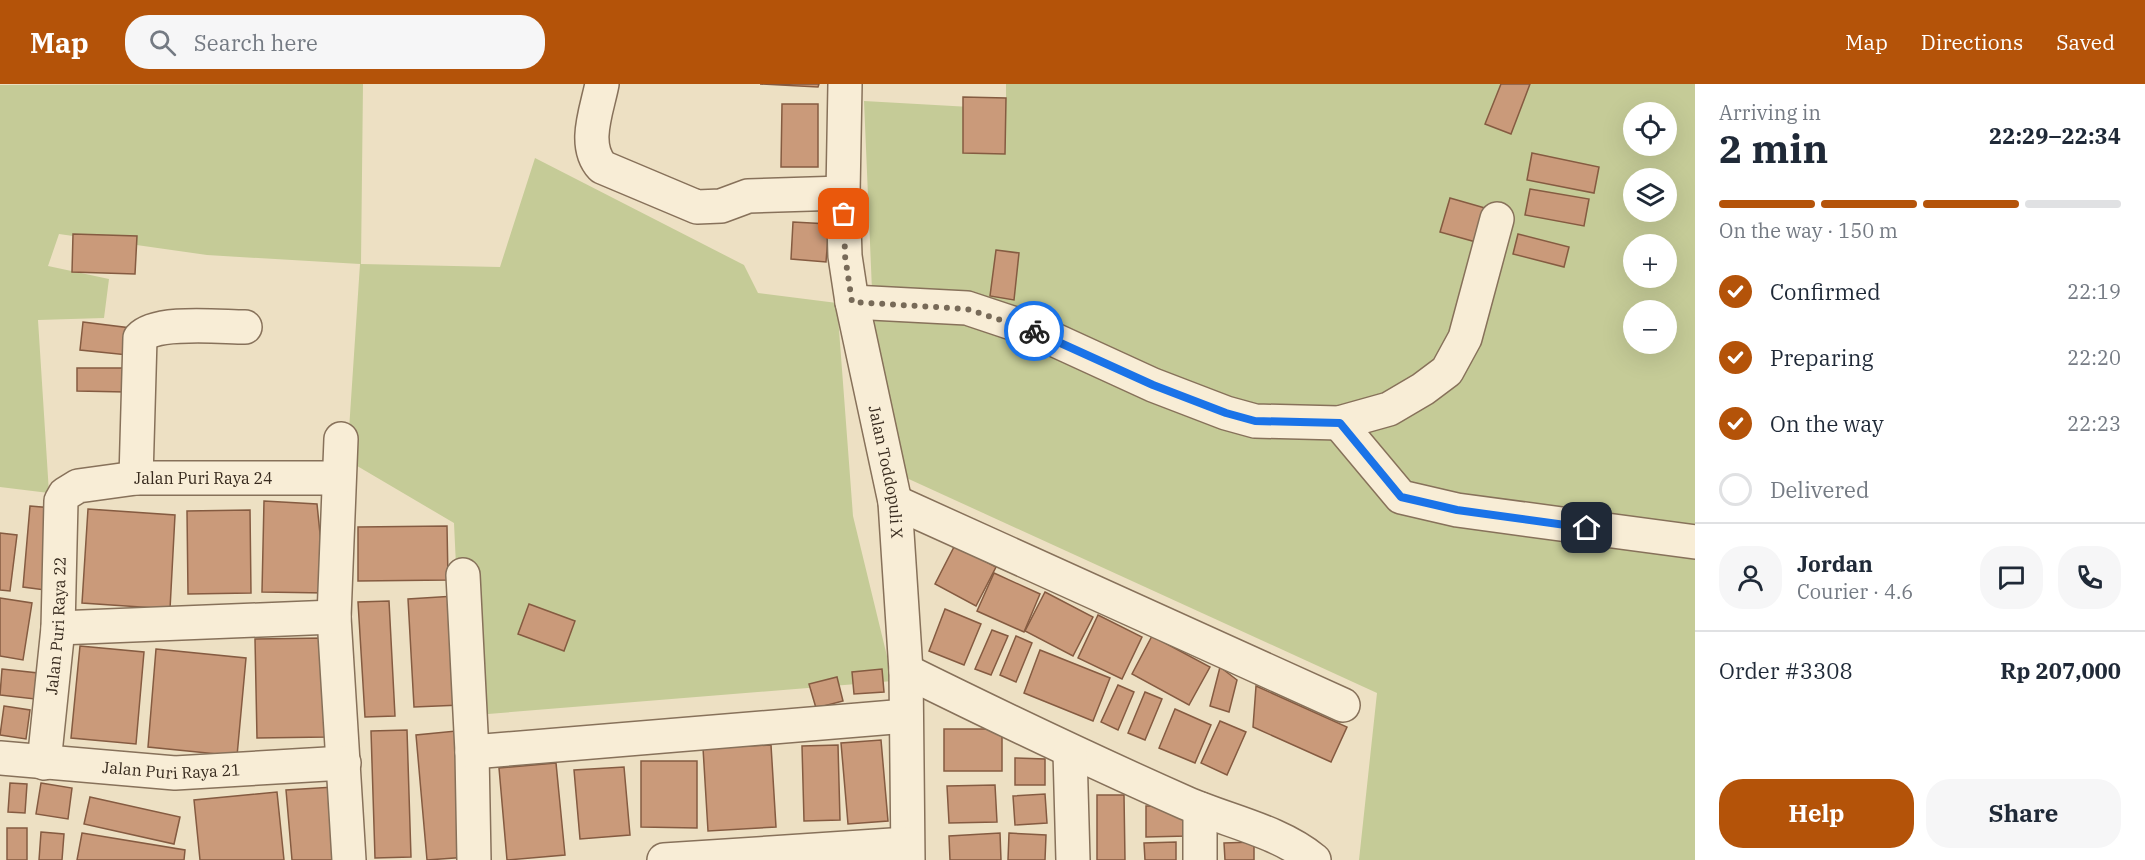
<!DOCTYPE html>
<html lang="en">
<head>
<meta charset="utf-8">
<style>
	body { margin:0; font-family:"IBM Plex Serif",serif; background:#f6f6f7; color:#1f2937; height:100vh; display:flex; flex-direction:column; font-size:22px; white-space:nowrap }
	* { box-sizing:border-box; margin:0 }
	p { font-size:20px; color:#747a83 }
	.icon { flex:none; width:33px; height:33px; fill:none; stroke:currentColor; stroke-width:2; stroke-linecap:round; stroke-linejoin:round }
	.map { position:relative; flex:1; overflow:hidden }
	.drawer { display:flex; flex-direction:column; background:#fff; width:450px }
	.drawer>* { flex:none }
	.tools { position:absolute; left:1623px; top:18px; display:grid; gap:12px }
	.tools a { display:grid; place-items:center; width:54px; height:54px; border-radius:50%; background:#fff; box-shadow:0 6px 24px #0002; font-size:30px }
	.pin { position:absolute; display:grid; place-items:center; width:51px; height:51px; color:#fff; margin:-26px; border-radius:12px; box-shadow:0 3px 9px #0006 }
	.courier { position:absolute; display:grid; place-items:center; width:60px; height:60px; margin:-30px; border:4px solid #1a73e8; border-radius:50%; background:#fff; color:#222; box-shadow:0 2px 8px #0007 }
	.overview em { font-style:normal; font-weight:800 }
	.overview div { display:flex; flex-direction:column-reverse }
	.overview { display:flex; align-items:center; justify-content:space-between; height:102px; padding:0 24px }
	h1 { font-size:39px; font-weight:800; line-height:45px }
	.bar { display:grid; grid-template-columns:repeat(4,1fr); gap:9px 6px; align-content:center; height:72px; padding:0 24px }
	.bar i { height:8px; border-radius:4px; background:#e0e1e3 }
	.bar .current { background:#b45309 }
	.bar p { grid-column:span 4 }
	.line { display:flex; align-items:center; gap:15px; padding:0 24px; border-top:2px solid #e0e1e3 }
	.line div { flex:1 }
	.round { display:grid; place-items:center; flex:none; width:63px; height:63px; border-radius:24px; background:#f6f6f7 }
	ol { padding:0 24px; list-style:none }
	li { display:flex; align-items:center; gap:18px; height:66px }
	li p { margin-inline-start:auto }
	li .icon { padding:6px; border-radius:50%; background:#b45309; color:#fff; stroke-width:4 }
	li:last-child { color:#747a83 }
	li i { width:33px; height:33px; border:3px solid #e0e1e3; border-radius:50% }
	.primary-button { display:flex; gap:12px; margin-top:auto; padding:12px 24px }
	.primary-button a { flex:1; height:69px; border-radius:24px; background:#b45309; color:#fff; font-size:24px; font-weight:800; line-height:69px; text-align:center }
	.primary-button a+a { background:#f6f6f7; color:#1f2937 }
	header { display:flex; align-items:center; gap:36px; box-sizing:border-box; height:84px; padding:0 30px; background:#b45309; color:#fff }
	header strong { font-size:28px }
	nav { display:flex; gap:33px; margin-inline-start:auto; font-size:21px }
	.search { width:420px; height:54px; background:#f6f6f7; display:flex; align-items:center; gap:15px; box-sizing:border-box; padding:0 21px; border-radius:24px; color:#747a83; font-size:22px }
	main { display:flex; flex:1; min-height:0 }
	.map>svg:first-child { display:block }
	.green { fill:#c5cb97; fill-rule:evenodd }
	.building { fill:#ca9a7a; stroke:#855b41; stroke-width:1.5 }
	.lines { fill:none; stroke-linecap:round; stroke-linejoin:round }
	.minor-casing { stroke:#87715a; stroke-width:36 }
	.minor { stroke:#f8edd6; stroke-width:33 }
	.done { stroke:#776a58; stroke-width:6; stroke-dasharray:0 10.8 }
	.route { stroke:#1a73e8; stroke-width:8 }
	.labels { text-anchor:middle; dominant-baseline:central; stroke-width:6; stroke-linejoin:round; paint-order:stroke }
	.street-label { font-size:16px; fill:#372a1e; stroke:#f5ead2 }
</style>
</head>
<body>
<header>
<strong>Map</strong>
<div class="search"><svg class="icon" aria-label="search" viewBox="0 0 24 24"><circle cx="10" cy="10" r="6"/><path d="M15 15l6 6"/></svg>Search here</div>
<nav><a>Map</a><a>Directions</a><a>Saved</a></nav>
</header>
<main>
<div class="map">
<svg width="1695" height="776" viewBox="0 0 1695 776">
	<rect width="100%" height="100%" fill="#ede0c3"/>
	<g class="green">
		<polygon points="363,0 361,180 500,183 535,74 744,181 758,209 837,219 853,432 893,597 463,632 454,439 347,376 360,180 207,171 59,150 48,182 109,195 104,234 38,236 49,409 0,403 0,1"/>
		<path d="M 1006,0 L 1695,0 L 1695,776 L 1359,776 L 1377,609 L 900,391 L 873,230 L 864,17 L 1006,25 ZM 1634,28 L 1666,28 L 1666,62 L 1634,62 ZM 1634,94 L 1666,94 L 1666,128 L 1634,128 ZM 1634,160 L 1666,160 L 1666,194 L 1634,194 ZM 1634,226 L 1666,226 L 1666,260 L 1634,260 Z"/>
	</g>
	<g class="building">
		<polygon points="760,0 819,0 818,3"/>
		<polygon points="1501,0 1530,0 1511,50 1485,40"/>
		<polygon points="963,13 1006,14 1005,70 963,69"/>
		<polygon points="782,20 818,20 818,83 781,83"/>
		<polygon points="1532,69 1599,83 1594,109 1527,96"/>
		<polygon points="1530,105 1589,115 1584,142 1525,131"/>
		<polygon points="1450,114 1492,126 1483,160 1440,148"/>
		<polygon points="793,138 829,140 826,178 791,175"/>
		<polygon points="73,150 137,152 135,190 72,188"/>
		<polygon points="1518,150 1569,163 1564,183 1513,170"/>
		<polygon points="996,166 1019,169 1014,216 990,212"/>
		<polygon points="83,238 131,244 128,271 80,266"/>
		<polygon points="77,284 126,284 126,308 77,307"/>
		<polygon points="264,417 317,420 326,509 262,508"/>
		<polygon points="30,422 53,424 45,506 23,503"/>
		<polygon points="88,425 175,431 170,525 82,519"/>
		<polygon points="250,426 251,509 188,510 187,427"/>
		<polygon points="447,442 448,496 358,497 358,443"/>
		<polygon points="0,449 17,451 10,507 0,506"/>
		<polygon points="955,461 996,483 976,522 935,500"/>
		<polygon points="994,489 1040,510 1024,548 977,527"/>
		<polygon points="1045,508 1093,533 1073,572 1025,547"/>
		<polygon points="455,512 461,621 414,623 408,515"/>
		<polygon points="0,514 32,519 23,576 0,572"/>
		<polygon points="389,517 395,632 365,633 358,518"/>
		<polygon points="529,520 575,537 564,567 518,550"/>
		<polygon points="945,525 981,540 964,581 929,567"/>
		<polygon points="1098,531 1142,553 1122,595 1078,574"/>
		<polygon points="992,546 1008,552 991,591 975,585"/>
		<polygon points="1016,552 1032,559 1016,598 1000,591"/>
		<polygon points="1152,552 1210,583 1189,621 1132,590"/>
		<polygon points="325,554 327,653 257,654 255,555"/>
		<polygon points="80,562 144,568 136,660 71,654"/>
		<polygon points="156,565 246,574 237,672 148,663"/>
		<polygon points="1040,566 1110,594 1093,637 1024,609"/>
		<polygon points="1220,583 1237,596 1229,628 1210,622"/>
		<polygon points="2,585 38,589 35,615 0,611"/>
		<polygon points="882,585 884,608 854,610 852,588"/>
		<polygon points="837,593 843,617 816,624 809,600"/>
		<polygon points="1118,601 1134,608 1118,646 1101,638"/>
		<polygon points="1256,602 1347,643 1331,678 1253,643"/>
		<polygon points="1145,608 1162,615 1145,656 1128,649"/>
		<polygon points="4,622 30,626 26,655 0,651"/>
		<polygon points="1175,625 1211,641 1195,679 1159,664"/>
		<polygon points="1220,637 1246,648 1227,691 1201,679"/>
		<rect x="944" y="645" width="58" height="42"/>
		<polygon points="407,646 411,773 375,774 371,647"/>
		<polygon points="456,647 468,773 427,776 416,651"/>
		<polygon points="881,656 888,737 848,740 841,659"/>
		<polygon points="771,661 776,743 708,747 703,664"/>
		<polygon points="838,661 840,736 804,737 802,662"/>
		<polygon points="1015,674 1045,675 1045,701 1015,701"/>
		<polygon points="641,677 697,677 697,744 641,743"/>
		<polygon points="556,679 565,771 507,776 499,684"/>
		<polygon points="624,683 630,751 580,755 574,686"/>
		<polygon points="10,699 27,700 25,729 8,728"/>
		<polygon points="41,699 72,704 68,735 36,730"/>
		<polygon points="995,701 997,738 949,739 947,702"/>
		<polygon points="334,703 339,776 292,776 286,706"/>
		<polygon points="277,708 284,776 200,776 194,716"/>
		<polygon points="1045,710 1047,739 1015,741 1013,712"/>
		<polygon points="1097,711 1124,711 1125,776 1097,776"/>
		<polygon points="90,713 180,733 174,760 84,740"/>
		<polygon points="1146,722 1187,722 1187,752 1146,753"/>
		<rect x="7" y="744" width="20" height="32"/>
		<polygon points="41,748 64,750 62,776 39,776"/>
		<polygon points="82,749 185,766 184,776 77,776"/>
		<polygon points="1000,749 1001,776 950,776 949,752"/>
		<polygon points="1009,749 1046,751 1045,776 1008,776"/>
		<polygon points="1176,758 1176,776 1145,776 1144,759"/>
		<polygon points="1254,758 1254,776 1225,776 1224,759"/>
	</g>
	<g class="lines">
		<defs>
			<g id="minor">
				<path d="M 602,0 C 597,26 582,61 602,83 L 697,123 L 721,122 L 748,112 L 843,109"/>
				<path id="s1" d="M 845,0 L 843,109 L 845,172 L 852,218 L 895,418 L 906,587 L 908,776"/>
				<polyline points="852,218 967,224 1033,246 1153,301 1226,329 1255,337 1339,339 1389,325 1423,305 1447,287 1465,254 1497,135"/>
				<polyline points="1339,339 1401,413 1457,426 1695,458"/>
				<polyline points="341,355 334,533 349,776"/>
				<path d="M 136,394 L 140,254 C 156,236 220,243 245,243"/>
				<polyline points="895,418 1343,621"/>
				<polyline points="463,491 472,668 474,776"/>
				<polyline points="58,544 334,533"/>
				<path d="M 906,587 C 999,633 1091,677 1186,719 C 1227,737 1279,747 1314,776"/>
				<polyline points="472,668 906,632"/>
				<polyline points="1070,668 1073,776"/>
				<path id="s2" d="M 0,674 L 175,689 L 344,679"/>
				<path id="s3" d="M 44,679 L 58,544 L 61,417 L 65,410 L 78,402 L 136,394 L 338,394"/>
				<polyline points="1200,725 1200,776"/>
				<polyline points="664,776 907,760"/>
			</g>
		</defs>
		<use href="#minor" class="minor-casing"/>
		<use href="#minor" class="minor"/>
	</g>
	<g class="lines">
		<polyline class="done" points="844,130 845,172 852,218 967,225 1034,247"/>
		<polyline class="route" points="1034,247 1153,301 1226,329 1255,337 1340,339 1401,413 1457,426 1587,444"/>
	</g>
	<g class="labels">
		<g class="street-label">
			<text stroke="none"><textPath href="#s1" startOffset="392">Jalan Toddopuli X</textPath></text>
			<text stroke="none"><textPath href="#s3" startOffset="412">Jalan Puri Raya 24</textPath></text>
			<text stroke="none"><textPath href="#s3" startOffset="138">Jalan Puri Raya 22</textPath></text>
			<text stroke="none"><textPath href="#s2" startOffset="172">Jalan Puri Raya 21</textPath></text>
		</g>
	</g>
</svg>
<div class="tools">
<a><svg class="icon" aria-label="locate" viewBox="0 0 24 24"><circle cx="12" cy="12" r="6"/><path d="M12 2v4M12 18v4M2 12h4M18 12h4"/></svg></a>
<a><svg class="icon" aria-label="layers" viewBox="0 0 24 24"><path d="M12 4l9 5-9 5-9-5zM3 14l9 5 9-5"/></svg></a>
<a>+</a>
<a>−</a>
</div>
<div class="pin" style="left:844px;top:130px;background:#ea580c"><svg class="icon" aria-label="bag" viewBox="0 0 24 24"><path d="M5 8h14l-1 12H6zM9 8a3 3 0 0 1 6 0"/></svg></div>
<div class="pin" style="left:1587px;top:444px;background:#1f2937"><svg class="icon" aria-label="home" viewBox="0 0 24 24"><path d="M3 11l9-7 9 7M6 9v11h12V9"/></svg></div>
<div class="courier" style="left:1034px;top:247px"><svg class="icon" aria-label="bike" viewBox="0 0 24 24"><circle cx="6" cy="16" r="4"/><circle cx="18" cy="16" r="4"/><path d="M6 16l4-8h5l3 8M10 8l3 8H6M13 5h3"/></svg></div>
</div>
<section class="drawer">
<div class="overview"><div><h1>2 min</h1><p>Arriving in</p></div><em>22:29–22:34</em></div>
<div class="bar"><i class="current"></i><i class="current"></i><i class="current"></i><i></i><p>On the way · 150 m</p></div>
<ol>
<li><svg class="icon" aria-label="check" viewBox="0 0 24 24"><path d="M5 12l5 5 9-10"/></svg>Confirmed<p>22:19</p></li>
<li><svg class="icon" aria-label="check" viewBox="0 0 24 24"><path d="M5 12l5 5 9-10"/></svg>Preparing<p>22:20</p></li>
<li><svg class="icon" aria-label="check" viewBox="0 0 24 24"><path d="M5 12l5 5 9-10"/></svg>On the way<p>22:23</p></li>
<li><i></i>Delivered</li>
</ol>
<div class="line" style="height:108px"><a class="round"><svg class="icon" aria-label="person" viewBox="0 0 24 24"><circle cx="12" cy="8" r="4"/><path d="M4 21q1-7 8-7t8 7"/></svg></a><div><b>Jordan</b><p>Courier · 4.6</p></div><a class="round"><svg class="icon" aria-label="chat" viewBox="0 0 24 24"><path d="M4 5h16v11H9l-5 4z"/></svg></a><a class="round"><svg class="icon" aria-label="phone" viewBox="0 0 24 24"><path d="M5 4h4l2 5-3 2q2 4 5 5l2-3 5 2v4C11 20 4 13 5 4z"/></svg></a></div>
<div class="line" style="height:78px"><div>Order #3308</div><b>Rp 207,000</b></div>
<div class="primary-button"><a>Help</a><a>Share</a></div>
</section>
</main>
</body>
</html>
